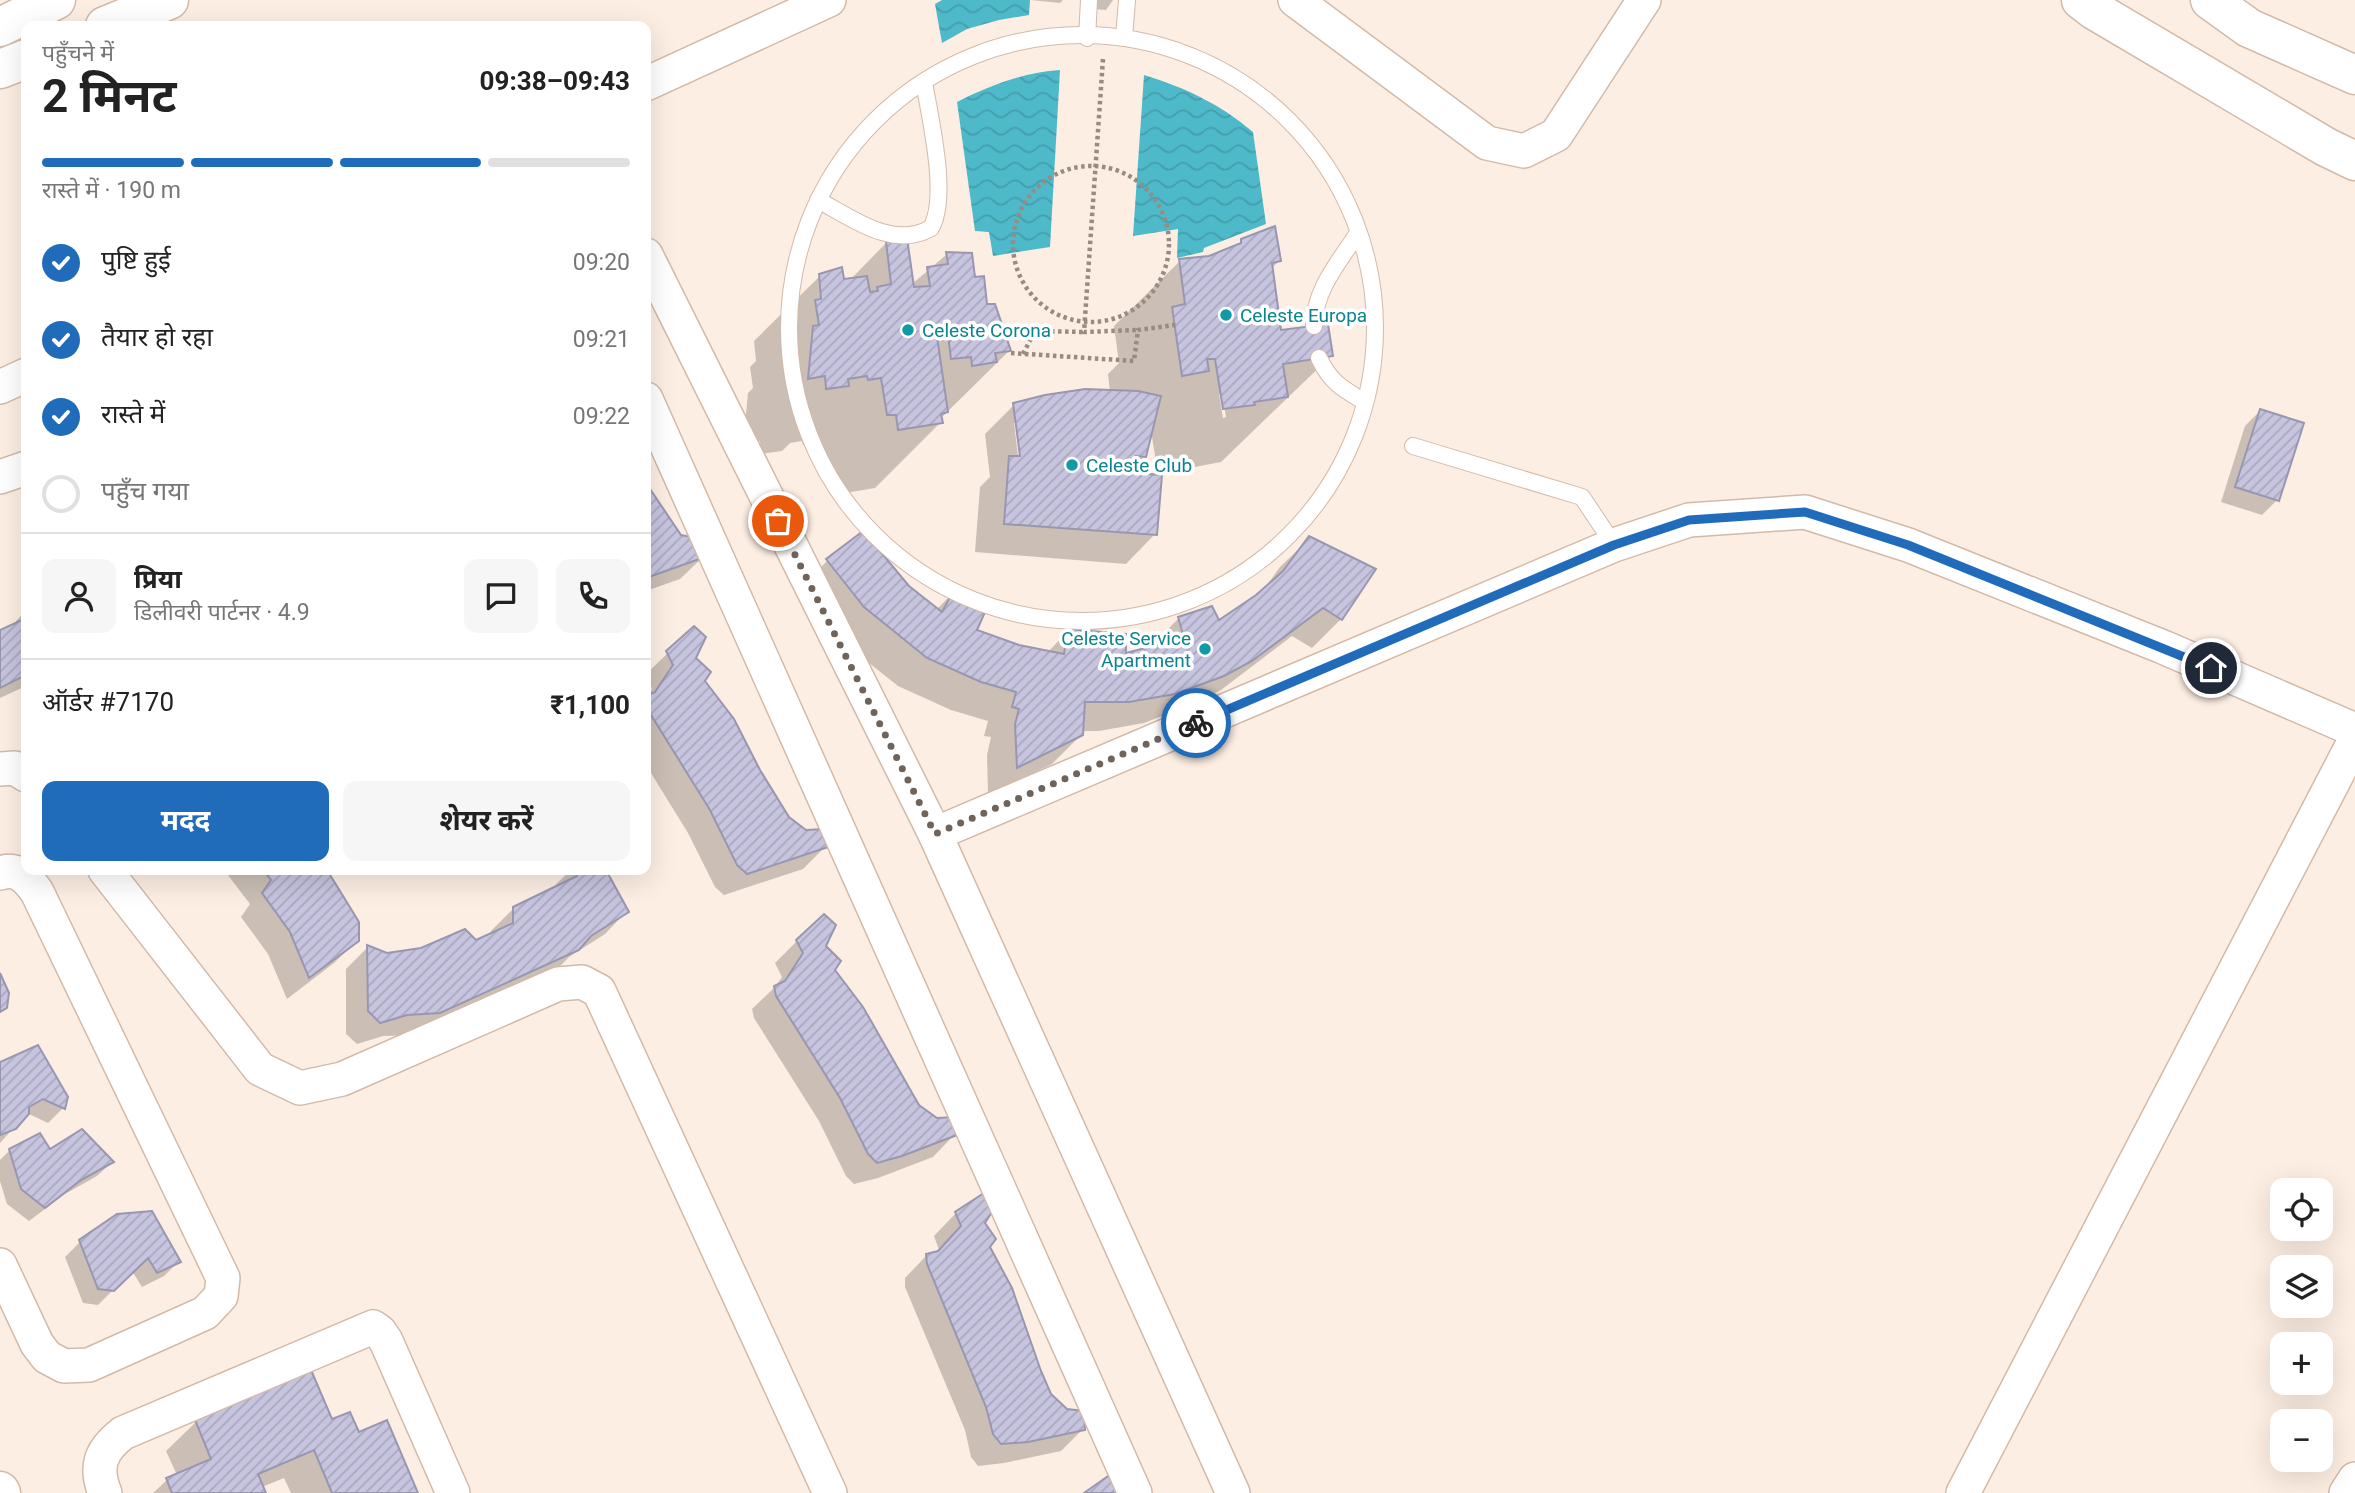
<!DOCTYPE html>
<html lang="hi">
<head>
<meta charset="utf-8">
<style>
	body { margin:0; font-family:Roboto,"Noto Sans Devanagari",sans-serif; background:#f6f6f6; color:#222; height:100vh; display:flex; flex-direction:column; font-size:26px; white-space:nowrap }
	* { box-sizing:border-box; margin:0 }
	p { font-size:23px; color:#767676 }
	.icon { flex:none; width:38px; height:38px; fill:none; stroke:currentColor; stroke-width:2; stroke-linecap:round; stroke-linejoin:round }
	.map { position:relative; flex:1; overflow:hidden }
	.panel { position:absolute; left:21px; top:21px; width:630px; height:854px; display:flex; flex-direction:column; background:#fff; border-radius:14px; box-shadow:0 7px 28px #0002 }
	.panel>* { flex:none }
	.tools { position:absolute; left:2270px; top:1178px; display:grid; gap:14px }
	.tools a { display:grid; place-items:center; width:63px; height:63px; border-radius:14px; background:#fff; box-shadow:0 7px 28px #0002; font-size:35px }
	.pin { position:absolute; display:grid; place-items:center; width:60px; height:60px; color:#fff; margin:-30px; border:4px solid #fff; border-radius:50%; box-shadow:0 2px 7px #0007 }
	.courier { position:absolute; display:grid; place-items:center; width:70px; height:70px; margin:-35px; border:5px solid #216bbb; border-radius:50%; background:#fff; color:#222; box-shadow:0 2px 9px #0007 }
	.head em { font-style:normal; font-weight:700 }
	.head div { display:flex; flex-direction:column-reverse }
	.head { display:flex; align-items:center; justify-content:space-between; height:119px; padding:0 21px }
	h1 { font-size:46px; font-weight:700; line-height:52px }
	.bar { display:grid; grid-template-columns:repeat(4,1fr); gap:10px 7px; align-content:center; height:84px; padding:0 21px }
	.bar i { height:9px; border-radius:5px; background:#e0e0e0 }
	.bar .selected { background:#216bbb }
	.bar p { grid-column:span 4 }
	.line { display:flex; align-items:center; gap:18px; padding:0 21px; border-top:2px solid #e0e0e0 }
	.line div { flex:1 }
	.round { display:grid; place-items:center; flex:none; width:74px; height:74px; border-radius:14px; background:#f6f6f6 }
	ol { padding:0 21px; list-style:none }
	li { display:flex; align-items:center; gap:21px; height:77px }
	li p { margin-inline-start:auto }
	li .icon { padding:7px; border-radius:50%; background:#216bbb; color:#fff; stroke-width:4 }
	li:last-child { color:#767676 }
	li i { width:38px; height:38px; border:4px solid #e0e0e0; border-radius:50% }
	.cta { display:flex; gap:14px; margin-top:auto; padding:14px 21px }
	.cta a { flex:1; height:80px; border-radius:14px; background:#216bbb; color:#fff; font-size:28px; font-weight:700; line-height:80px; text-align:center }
	.cta a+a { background:#f6f6f6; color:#222 }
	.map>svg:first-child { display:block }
	.water { fill:url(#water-waves) }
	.shadow { fill:#0003; fill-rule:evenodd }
	.building { fill:url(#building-hatch); stroke:#9997b0; stroke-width:2 }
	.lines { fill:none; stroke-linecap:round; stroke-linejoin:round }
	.lane-casing { stroke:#d2baa9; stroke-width:18 }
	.street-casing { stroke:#d2baa9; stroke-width:36 }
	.secondary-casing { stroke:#d2baa9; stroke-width:41 }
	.path { stroke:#978b82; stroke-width:4.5; stroke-dasharray:3.5 3.5; stroke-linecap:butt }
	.lane { stroke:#fff; stroke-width:16 }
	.street { stroke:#fff; stroke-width:33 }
	.secondary { stroke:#fff; stroke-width:38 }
	.done { stroke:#6e645b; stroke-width:7; stroke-dasharray:0 12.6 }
	.route { stroke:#216bbb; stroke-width:9 }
	.culture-dot { fill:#0f9aa8; stroke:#fff; stroke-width:2.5 }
	.labels { text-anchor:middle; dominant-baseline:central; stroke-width:7; stroke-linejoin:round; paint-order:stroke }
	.culture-label { font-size:19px; fill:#0d838f; stroke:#fff; text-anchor:start }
</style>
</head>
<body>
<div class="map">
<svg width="2355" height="1493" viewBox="0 0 2355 1493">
	<defs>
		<pattern id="water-waves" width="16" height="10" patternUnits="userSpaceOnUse" patternTransform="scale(1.75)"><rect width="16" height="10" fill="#4eb9c9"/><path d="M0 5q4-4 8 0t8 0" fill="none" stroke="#449eac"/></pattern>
		<pattern id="building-hatch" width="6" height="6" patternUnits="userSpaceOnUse" patternTransform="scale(1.75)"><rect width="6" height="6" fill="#c6c4df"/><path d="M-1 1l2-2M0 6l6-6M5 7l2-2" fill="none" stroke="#aaa8be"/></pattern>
	</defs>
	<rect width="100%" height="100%" fill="#fdeee3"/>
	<g class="water">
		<polygon points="942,0 1030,0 1029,15 999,20 967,29 942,43 935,4"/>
		<path d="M 1060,70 L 1050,247 L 993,256 L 989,232 L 975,231 L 957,102 C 989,86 1024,72 1060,70 Z"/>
		<path d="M 1144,75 C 1186,88 1220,104 1253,132 L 1266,224 L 1204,248 L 1203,252 L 1177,258 L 1178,229 L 1133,236 Z"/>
	</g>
	<g class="shadow">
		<polygon points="1031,0 1063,0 1060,3"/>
		<polygon points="1095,0 1113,0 1106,10 1094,9"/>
		<path d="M 1242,241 L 1280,260 L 1271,269 L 1280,332 L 1331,356 L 1221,462 L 1158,474 L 1151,431 L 1145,456 L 1134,466 L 1155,534 L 1126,564 L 975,552 L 980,487 L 990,477 L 985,434 L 1014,405 L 1110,392 L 1108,374 L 1119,363 L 1114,326 L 1180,261 L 1209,258 L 1236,247 ZM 1219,394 L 1222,394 L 1226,417 L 1223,418 ZM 1014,423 L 1017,423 L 1023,465 L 1019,465 Z"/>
		<polygon points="887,242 912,284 947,254 974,279 1009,351 943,416 939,416 941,422 875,488 833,495 831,480 822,480 816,443 803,445 802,441 790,443 782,451 761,454 760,441 743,444 748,393 753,388 750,367 756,361 754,341 820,276 842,280 850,280"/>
		<polygon points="2260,411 2277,500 2262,515 2221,502 2245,426"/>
		<polygon points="646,485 680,536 703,557 680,579 646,591"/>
		<polygon points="1310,538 1341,619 1312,648 1292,636 1221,690 1193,704 1144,723 1099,731 1082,731 1082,734 1052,764 988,795 987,755 991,737 984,736 988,721 951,710 898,686 835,636 799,589 828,560 908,587 936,610 954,592 974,632 1018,647 1047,653 1068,631 1124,655 1150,647 1179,618 1218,622 1262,592 1280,567"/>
		<polygon points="26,610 26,686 0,698 0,632 16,625 16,621"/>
		<polygon points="694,628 694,658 702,681 788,818 826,846 803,869 724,895 715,887 688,833 646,765 646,698 652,689 646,674"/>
		<polygon points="224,870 325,870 357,941 334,963 287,999 268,954 241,917 250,904"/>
		<polygon points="571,870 604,870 627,911 605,934 569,957 554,972 416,1035 383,1036 357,1044 346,1034 346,969 368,947 387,955 475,942 491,935 491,931 514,908 556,888 556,884"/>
		<polygon points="797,941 824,947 833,970 918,1107 955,1134 933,1157 878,1178 854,1184 846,1176 819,1121 754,1018 752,1009 775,987 782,977 775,963"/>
		<polygon points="0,1064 66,1097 63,1108 48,1123 27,1113 0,1143"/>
		<polygon points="10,1150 50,1151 112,1162 97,1176 65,1194 29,1221 7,1204 0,1181 0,1160"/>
		<polygon points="956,1213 982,1223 988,1247 1050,1395 1083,1429 1061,1451 1004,1463 978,1466 971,1457 965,1430 905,1287 905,1278 927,1255 937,1253 939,1250 934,1236"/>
		<polygon points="80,1242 179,1261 164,1276 142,1287 132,1271 98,1305 83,1303 65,1257"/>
		<polygon points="310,1373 331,1422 358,1434 416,1493 291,1493 284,1478 262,1487 264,1493 153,1493 167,1480 177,1475 166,1451 196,1422"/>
	</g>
	<g class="building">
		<polygon points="1275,226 1281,261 1272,263 1281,330 1328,324 1333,356 1283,364 1288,397 1254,402 1255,405 1223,409 1215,359 1207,359 1209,371 1182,376 1172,307 1185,304 1179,259 1209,256 1241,243 1241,239"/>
		<polygon points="907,238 914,287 930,286 927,267 948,264 946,252 972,253 975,277 984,276 987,304 995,304 1011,351 995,353 997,362 972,366 971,357 951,359 948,335 937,337 948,412 941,414 943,423 898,430 896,415 887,415 881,378 868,380 867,376 848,379 849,386 826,389 825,376 808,379 813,326 819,325 815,300 821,299 819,274 842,267 844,279 867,276 870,292 878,291 877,287 891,284 886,241"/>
		<polygon points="1085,389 1138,391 1161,396 1146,457 1136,456 1137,473 1162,475 1157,535 1004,524 1009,456 1020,456 1013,403 1045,395"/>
		<polygon points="2260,409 2304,423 2279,501 2235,487"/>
		<polygon points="646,483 681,535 701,539 705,557 646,578"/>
		<polygon points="863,531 909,586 942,612 954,590 986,610 977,630 1019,645 1064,654 1068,629 1126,634 1126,653 1184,638 1178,617 1212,606 1219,620 1256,595 1283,571 1309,536 1376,569 1342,620 1323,608 1252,661 1224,676 1175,694 1129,702 1085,702 1083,735 1017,768 1015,724 1019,709 1012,707 1016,692 981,682 927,658 864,607 826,559"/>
		<polygon points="26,618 26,675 0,688 0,630"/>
		<polygon points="694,626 706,637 696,658 711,672 705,681 734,719 760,770 789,817 806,830 824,829 828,847 747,874 737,865 710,810 646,707 646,696 655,692 673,665 666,651"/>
		<polygon points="263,870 327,870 359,922 359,941 309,978 290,932 262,893 271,880"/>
		<polygon points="577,870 606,870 629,912 591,936 579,950 440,1013 407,1015 380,1023 368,1011 367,945 387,953 421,948 465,929 476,940 513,923 513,907 577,876"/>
		<polygon points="824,914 836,925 826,946 841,961 835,970 863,1007 919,1105 937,1118 954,1117 957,1135 902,1156 877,1163 868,1154 840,1098 776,996 774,986 785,981 803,953 796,940"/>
		<polygon points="0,973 9,993 7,1008 0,1012"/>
		<polygon points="38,1045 68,1097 65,1109 43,1099 29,1107 29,1114 16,1129 0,1135 0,1062"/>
		<polygon points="82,1129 114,1162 81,1180 45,1208 21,1189 9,1149 40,1133 50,1149"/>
		<polygon points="987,1191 997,1204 985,1223 996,1239 990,1247 1012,1288 1041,1371 1051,1394 1067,1409 1084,1411 1085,1430 1028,1442 1001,1444 993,1434 986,1407 927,1264 926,1254 938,1251 961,1226 955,1212"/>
		<polygon points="152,1211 181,1262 157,1273 148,1258 114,1291 98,1289 79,1240 117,1214"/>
		<polygon points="311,1370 332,1419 350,1412 359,1432 387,1420 418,1493 332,1493 314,1450 258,1474 266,1493 172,1493 166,1478 211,1459 195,1420"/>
		<polygon points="1108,1476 1118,1488 1116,1493 1084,1493"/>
	</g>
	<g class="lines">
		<defs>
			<g id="lane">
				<circle cx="1082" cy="328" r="293"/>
				<polyline points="1087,38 1089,0"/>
				<polyline points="1124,38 1127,0"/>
				<path d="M 818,200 C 852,218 893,250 931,228 C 949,197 930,118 924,82"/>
				<path d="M 1314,326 C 1314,290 1339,262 1358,233"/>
				<path d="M 1319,358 C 1330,382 1343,389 1365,402"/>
				<polyline points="1413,446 1582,497 1614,545"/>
			</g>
			<g id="street">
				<polyline points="1295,0 1487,143 1524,151 1556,135 1644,0"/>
				<polyline points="646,84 829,0"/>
				<polyline points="646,255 935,834 1233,1493"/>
				<polyline points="0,387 26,375"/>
				<polyline points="646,399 1135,1493"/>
				<polyline points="0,477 26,468"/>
				<polyline points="0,769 15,768 26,775"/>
				<polyline points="935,834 1614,545 1689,520 1805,512 1908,545 2163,647 2355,730"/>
				<polyline points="105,870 260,1069 300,1088 342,1079 558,984 582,982 599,991 830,1493"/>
				<path d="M 0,873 C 18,867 28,879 37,892 L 223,1278 L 221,1296 L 205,1313 L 89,1365 L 64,1366 L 47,1357 L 37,1344 L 0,1265"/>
				<path d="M 105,1493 C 94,1466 101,1450 123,1433 L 373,1327 L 380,1332 L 386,1341 L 453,1493"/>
				<polyline points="1963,1493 2355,740"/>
				<polyline points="2346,1493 2355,1479"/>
			</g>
			<g id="secondary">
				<polyline points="2081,0 2094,10 2326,147 2355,161"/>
				<polyline points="2210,0 2249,28 2355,75"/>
				<polyline points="105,26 169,0"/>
				<polyline points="0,27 56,0"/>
				<polyline points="0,69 26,59"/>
				<polyline points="0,1491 1,1493"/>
			</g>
		</defs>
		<use href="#lane" class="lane-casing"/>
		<use href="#street" class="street-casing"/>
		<use href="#secondary" class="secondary-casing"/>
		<g class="path">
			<polyline points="1103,59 1084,332 1138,330"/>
			<circle cx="1091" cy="244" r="78"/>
			<polyline points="1011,353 1134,361 1138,330 1175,325"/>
			<polyline points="1023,354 1035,331 1084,332"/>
		</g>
		<use href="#lane" class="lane"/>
		<use href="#street" class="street"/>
		<use href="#secondary" class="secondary"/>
	</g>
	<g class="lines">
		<polyline class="done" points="778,521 935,834 1196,723"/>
		<polyline class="route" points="1196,723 1614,545 1689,520 1805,512 1908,545 2211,668"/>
	</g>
	<g class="culture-dot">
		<circle cx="1226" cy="315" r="7"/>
		<circle cx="908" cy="330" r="7"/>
		<circle cx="1072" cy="465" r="7"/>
		<circle cx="1205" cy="649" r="7"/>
	</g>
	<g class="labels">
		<g class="culture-label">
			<text x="1240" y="315">Celeste Europa</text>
			<text x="922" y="330">Celeste Corona</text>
			<text x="1086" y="465">Celeste Club</text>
			<text x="1191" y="638" text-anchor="end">Celeste Service<tspan x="1191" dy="22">Apartment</tspan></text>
		</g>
	</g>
</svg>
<div class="tools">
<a><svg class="icon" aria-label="locate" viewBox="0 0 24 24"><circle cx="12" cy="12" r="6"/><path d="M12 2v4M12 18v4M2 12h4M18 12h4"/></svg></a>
<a><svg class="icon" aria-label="layers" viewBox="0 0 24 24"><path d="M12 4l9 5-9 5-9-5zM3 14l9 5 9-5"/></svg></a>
<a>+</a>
<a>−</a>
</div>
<div class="pin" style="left:778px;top:521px;background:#ea580c"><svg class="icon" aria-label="bag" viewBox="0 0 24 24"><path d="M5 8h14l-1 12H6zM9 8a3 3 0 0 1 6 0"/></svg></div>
<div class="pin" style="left:2211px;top:668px;background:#1f2937"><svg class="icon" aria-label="home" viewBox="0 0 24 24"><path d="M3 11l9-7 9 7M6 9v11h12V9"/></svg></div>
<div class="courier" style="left:1196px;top:723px"><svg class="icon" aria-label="bike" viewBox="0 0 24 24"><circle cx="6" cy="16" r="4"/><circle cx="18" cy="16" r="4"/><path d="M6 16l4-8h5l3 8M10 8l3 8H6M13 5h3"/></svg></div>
<section class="panel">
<div class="head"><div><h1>2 मिनट</h1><p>पहुँचने में</p></div><em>09:38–09:43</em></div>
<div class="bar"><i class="selected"></i><i class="selected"></i><i class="selected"></i><i></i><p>रास्ते में · 190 m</p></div>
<ol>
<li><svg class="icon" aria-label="check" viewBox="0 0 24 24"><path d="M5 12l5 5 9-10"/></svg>पुष्टि हुई<p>09:20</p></li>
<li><svg class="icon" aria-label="check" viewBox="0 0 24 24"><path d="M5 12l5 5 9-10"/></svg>तैयार हो रहा<p>09:21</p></li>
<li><svg class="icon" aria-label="check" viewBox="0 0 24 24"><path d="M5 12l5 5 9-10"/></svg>रास्ते में<p>09:22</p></li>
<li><i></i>पहुँच गया</li>
</ol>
<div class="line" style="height:126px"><a class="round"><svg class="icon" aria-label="person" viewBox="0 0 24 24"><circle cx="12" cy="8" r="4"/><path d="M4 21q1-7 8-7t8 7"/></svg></a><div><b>प्रिया</b><p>डिलीवरी पार्टनर · 4.9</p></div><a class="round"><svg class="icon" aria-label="chat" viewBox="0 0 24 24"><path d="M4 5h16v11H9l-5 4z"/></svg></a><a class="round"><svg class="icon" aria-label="phone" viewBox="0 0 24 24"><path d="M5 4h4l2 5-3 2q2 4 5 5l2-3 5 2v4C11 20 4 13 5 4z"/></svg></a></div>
<div class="line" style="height:91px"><div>ऑर्डर #7170</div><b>₹1,100</b></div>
<div class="cta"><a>मदद</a><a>शेयर करें</a></div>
</section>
</div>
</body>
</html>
